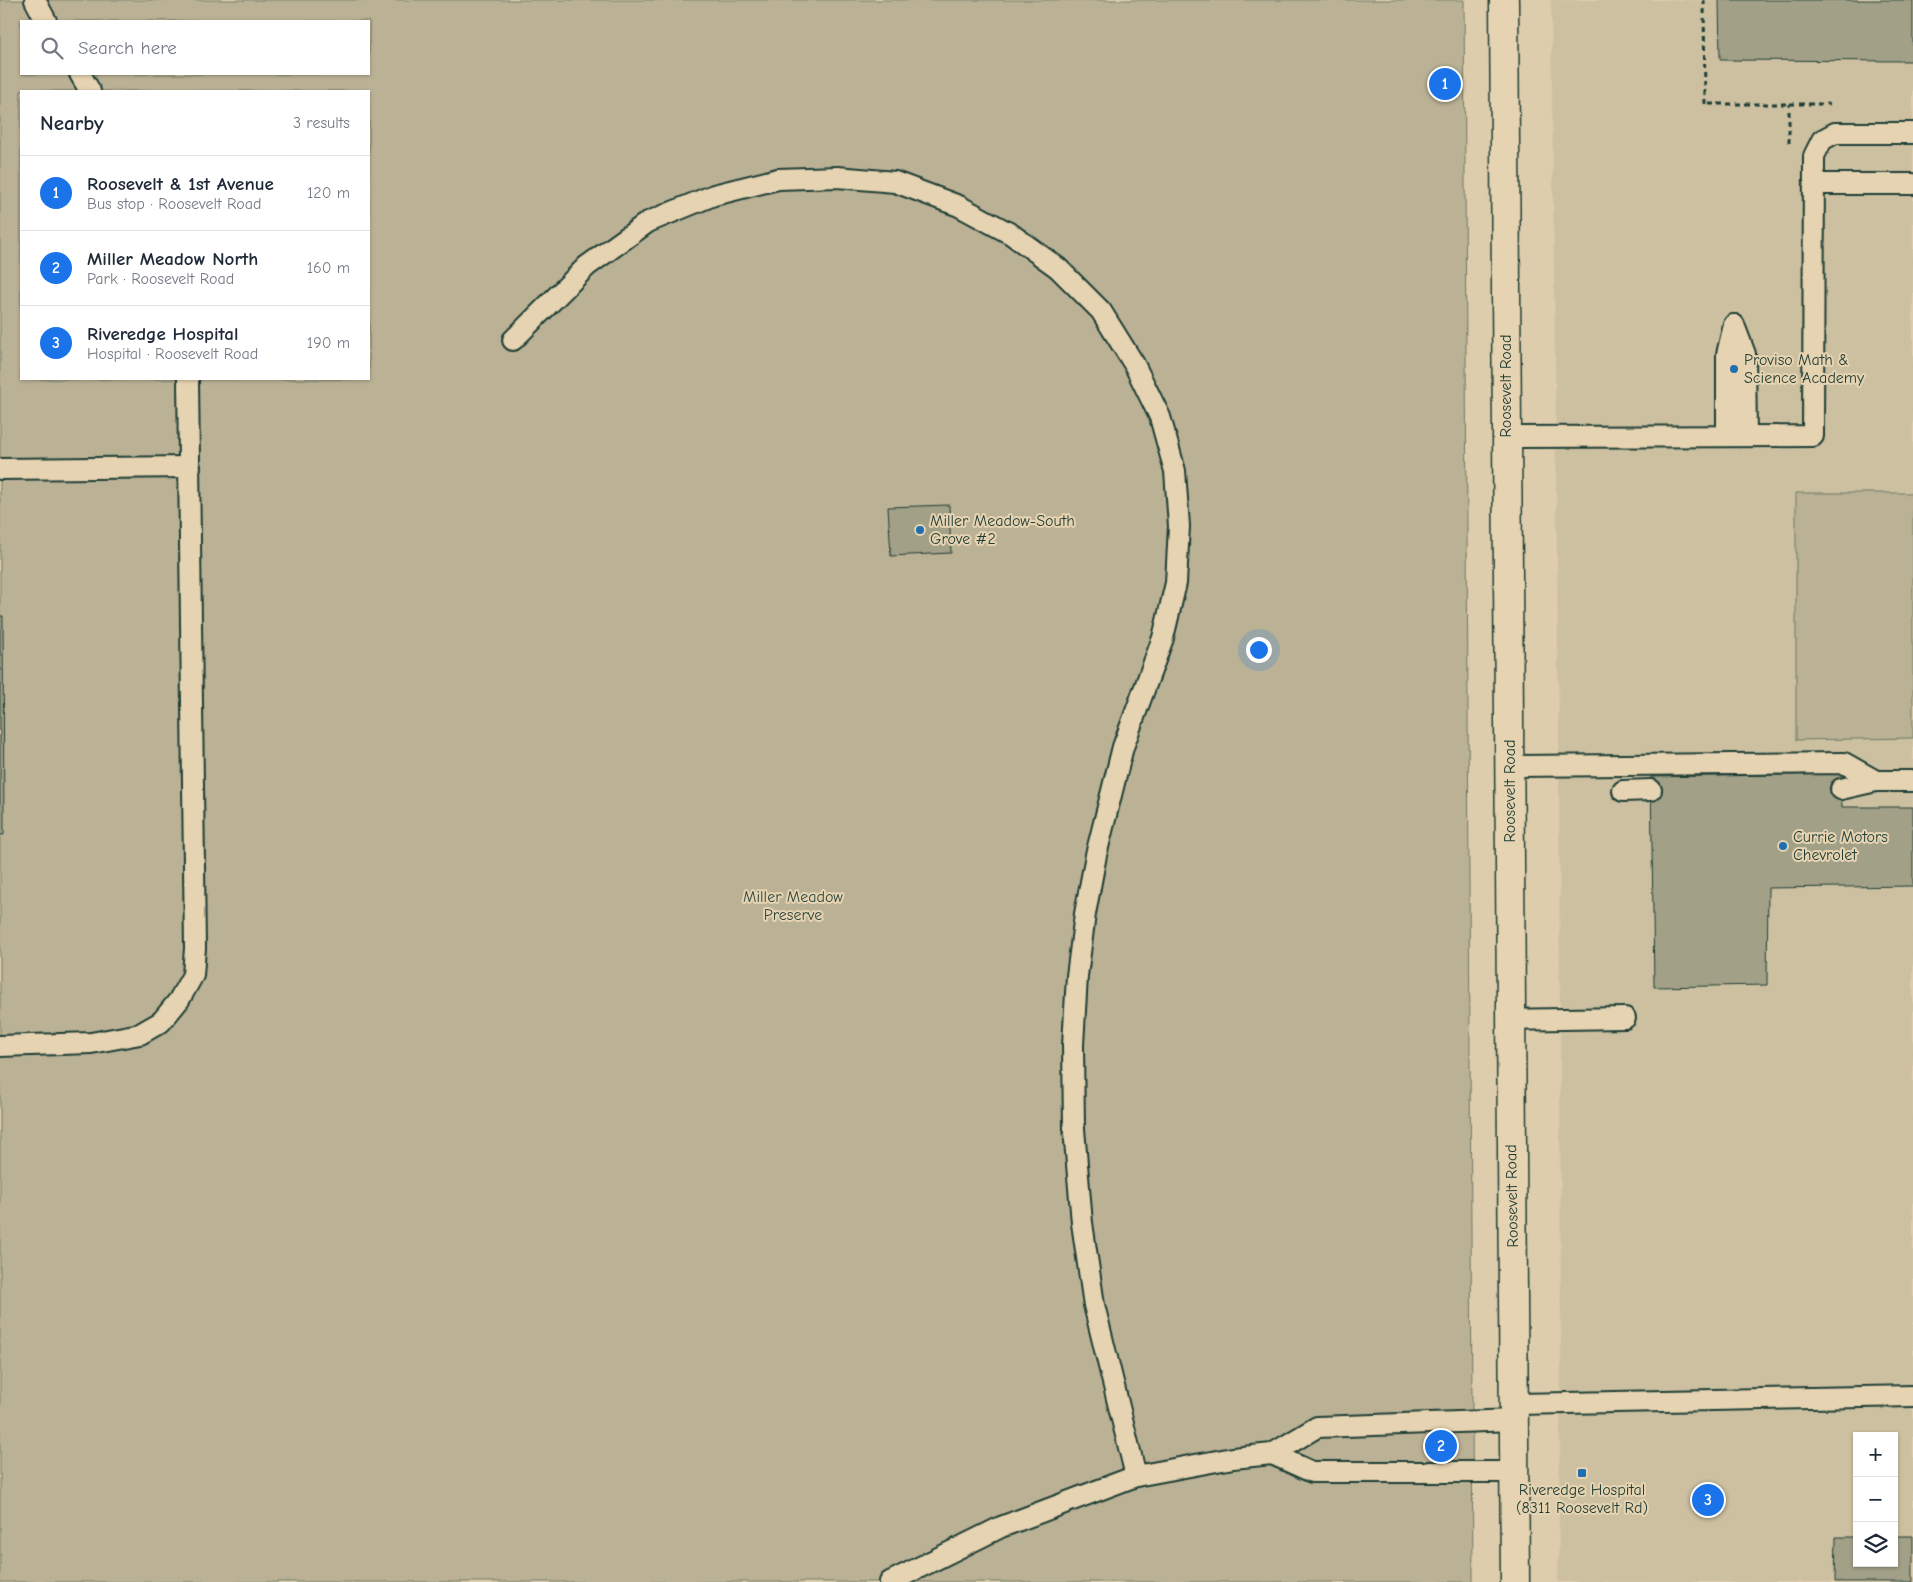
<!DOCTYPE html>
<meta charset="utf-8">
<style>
:root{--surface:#fff;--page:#f6f6f7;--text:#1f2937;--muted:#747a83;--line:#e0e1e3;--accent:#1a73e8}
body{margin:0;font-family:"Comic Neue",sans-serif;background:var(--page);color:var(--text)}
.controls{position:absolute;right:15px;bottom:15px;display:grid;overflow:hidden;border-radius:0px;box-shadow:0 1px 4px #0004}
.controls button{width:45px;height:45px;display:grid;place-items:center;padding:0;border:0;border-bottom:1px solid var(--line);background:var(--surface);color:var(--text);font:25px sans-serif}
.you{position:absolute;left:1258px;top:649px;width:18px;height:18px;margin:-12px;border:4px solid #fff;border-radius:50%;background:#1a73e8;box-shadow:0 0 0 8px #1a73e833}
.badge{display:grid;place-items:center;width:32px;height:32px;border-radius:50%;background:var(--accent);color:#fff;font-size:16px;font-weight:700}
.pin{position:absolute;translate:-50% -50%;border:2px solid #fff;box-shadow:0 1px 5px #0006}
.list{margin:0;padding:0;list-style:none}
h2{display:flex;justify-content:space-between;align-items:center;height:65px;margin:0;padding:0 20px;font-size:21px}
h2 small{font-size:16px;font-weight:400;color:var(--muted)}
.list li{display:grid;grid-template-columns:32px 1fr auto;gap:15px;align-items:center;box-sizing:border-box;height:75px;padding:0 20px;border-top:1px solid var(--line)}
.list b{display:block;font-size:19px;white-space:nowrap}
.list p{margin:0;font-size:16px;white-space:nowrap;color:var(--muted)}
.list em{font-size:16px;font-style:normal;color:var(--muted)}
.icon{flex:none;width:28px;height:28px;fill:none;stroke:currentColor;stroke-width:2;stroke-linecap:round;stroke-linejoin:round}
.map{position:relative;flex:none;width:1913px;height:1582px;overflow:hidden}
.search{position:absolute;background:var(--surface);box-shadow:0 1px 4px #0004;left:20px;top:20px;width:350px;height:55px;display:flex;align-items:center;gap:12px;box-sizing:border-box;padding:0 18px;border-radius:0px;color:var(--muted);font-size:19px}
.panel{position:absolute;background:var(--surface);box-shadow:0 1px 4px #0004;left:20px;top:90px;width:350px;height:290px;border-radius:0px}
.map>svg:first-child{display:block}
.built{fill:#ccc0a1;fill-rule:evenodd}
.green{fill:#bbb296;stroke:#6d7865;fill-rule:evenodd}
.building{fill:#a2a087;stroke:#1f3d34}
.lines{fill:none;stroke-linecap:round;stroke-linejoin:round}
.service-casing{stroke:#1f3d34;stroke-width:24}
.secondary-casing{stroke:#1f3d34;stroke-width:31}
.path{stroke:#1f3d34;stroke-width:3;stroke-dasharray:5 4;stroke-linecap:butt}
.service{stroke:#e6d3b1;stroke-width:20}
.secondary{stroke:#e6d3b1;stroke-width:28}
.poi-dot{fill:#1f6fb2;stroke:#e6d3b1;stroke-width:2}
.labels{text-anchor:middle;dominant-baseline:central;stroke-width:4;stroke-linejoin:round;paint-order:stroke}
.poi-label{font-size:16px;fill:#1f3d34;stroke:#e6d3b1;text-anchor:start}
.street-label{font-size:16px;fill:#1f3d34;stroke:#e6d3b1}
.park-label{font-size:16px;fill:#2f493e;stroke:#e6d3b1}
</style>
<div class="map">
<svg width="1913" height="1582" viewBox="0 0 1913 1582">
<rect width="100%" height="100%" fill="#decdac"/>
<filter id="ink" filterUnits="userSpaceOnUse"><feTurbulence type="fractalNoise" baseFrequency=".02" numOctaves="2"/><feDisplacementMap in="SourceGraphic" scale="10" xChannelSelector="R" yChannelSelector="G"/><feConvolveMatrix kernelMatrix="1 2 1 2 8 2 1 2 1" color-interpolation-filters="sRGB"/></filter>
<g filter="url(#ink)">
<path class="built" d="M1551,0H1913V1582H1558L1561,1374L1559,744ZM1857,1436H1894V1563H1857Z"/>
<g class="green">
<path d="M0,0H1464L1473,1582H0ZM21,21H369V74H21ZM21,91H369V379H21Z"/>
<polygon points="1796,493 1913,493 1913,738 1796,740"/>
</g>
<g class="building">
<polygon points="1719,0 1913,0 1913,61 1720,60"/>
<polygon points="949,505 951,553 891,556 888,507"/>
<polygon points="0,616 3,616 4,835 0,835"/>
<polygon points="1841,774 1842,807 1913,807 1913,886 1768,888 1767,985 1654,987 1651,777"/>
<polygon points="1894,1536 1913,1536 1913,1582 1835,1582 1836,1537 1857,1537 1857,1563 1894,1563"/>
</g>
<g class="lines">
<g class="service-casing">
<g id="service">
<polyline points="35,0 46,21"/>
<polyline points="80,74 90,91"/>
<polyline points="1814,184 1913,184"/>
<polyline points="1734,325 1745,354 1746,436"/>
<polyline points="513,340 587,266 648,222 714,195 778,179 837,177 895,182 959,206 1011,234 1058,268 1101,311 1134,364 1160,417 1175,471 1179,526 1176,583 1163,638 1123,747 1096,855 1085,914 1077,976 1073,1045 1074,1129 1082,1223 1094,1305 1136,1476"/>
<polyline points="1727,436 1727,354 1734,325"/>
<polyline points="1507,437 1813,436 1814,156 1822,140 1835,133 1913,133"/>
<polyline points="0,469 190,467"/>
<polyline points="1510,766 1844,763 1876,781 1913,781"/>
<polyline points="1841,789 1876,781"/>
<polyline points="1623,791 1651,790"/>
<polyline points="1510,1020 1625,1018"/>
<polyline points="0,1046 91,1043 140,1034 161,1022 179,1000 193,975 195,948 188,379"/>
<polyline points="1514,1404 1913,1396"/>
<polyline points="1272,1454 1312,1472 1515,1472"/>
<polyline points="890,1582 1001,1527 1136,1476 1233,1458 1272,1454 1317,1427 1515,1420"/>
</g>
</g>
<g class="secondary-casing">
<polyline id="secondary" points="1504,0 1515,1582"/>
</g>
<g class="path">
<polyline points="1704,0 1705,104 1830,104"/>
<polyline points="1789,143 1789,104"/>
</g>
<use href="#service" class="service"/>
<use href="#secondary" class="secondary"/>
</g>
</g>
<g class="poi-dot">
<circle cx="1734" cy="369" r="5"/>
<circle cx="920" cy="530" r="5"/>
<circle cx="1783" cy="846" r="5"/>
<rect x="1577" y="1468" width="10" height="10" rx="2.5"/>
</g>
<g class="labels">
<g class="poi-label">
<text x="1744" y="360">Proviso Math &amp;<tspan x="1744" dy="18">Science Academy</tspan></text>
<text x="930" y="521">Miller Meadow-South<tspan x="930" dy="18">Grove #2</tspan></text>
<text x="1793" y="837">Currie Motors<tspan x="1793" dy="18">Chevrolet</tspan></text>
<text x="1582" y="1490" text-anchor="middle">Riveredge Hospital<tspan x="1582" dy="18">(8311 Roosevelt Rd)</tspan></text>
</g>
<g class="street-label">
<text transform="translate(1506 386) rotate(-90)">Roosevelt Road</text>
<text transform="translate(1510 791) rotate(-90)">Roosevelt Road</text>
<text transform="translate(1512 1196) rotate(-91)">Roosevelt Road</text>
</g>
<g class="park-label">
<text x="793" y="897">Miller Meadow<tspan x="793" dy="18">Preserve</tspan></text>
</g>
</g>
</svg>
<div class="controls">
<button>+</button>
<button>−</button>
<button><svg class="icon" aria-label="layers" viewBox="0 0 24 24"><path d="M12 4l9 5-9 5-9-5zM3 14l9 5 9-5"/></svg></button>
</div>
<div class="you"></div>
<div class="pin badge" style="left:1445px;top:84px">1</div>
<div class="pin badge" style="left:1441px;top:1446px">2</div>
<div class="pin badge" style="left:1708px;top:1500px">3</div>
<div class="search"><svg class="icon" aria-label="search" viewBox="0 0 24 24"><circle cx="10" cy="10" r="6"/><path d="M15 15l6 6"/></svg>Search here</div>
<section class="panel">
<h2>Nearby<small>3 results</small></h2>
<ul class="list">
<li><span class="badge">1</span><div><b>Roosevelt &amp; 1st Avenue</b><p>Bus stop · Roosevelt Road</p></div><em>120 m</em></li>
<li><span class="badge">2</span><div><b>Miller Meadow North</b><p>Park · Roosevelt Road</p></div><em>160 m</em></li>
<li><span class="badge">3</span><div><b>Riveredge Hospital</b><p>Hospital · Roosevelt Road</p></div><em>190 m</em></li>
</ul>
</section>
</div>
